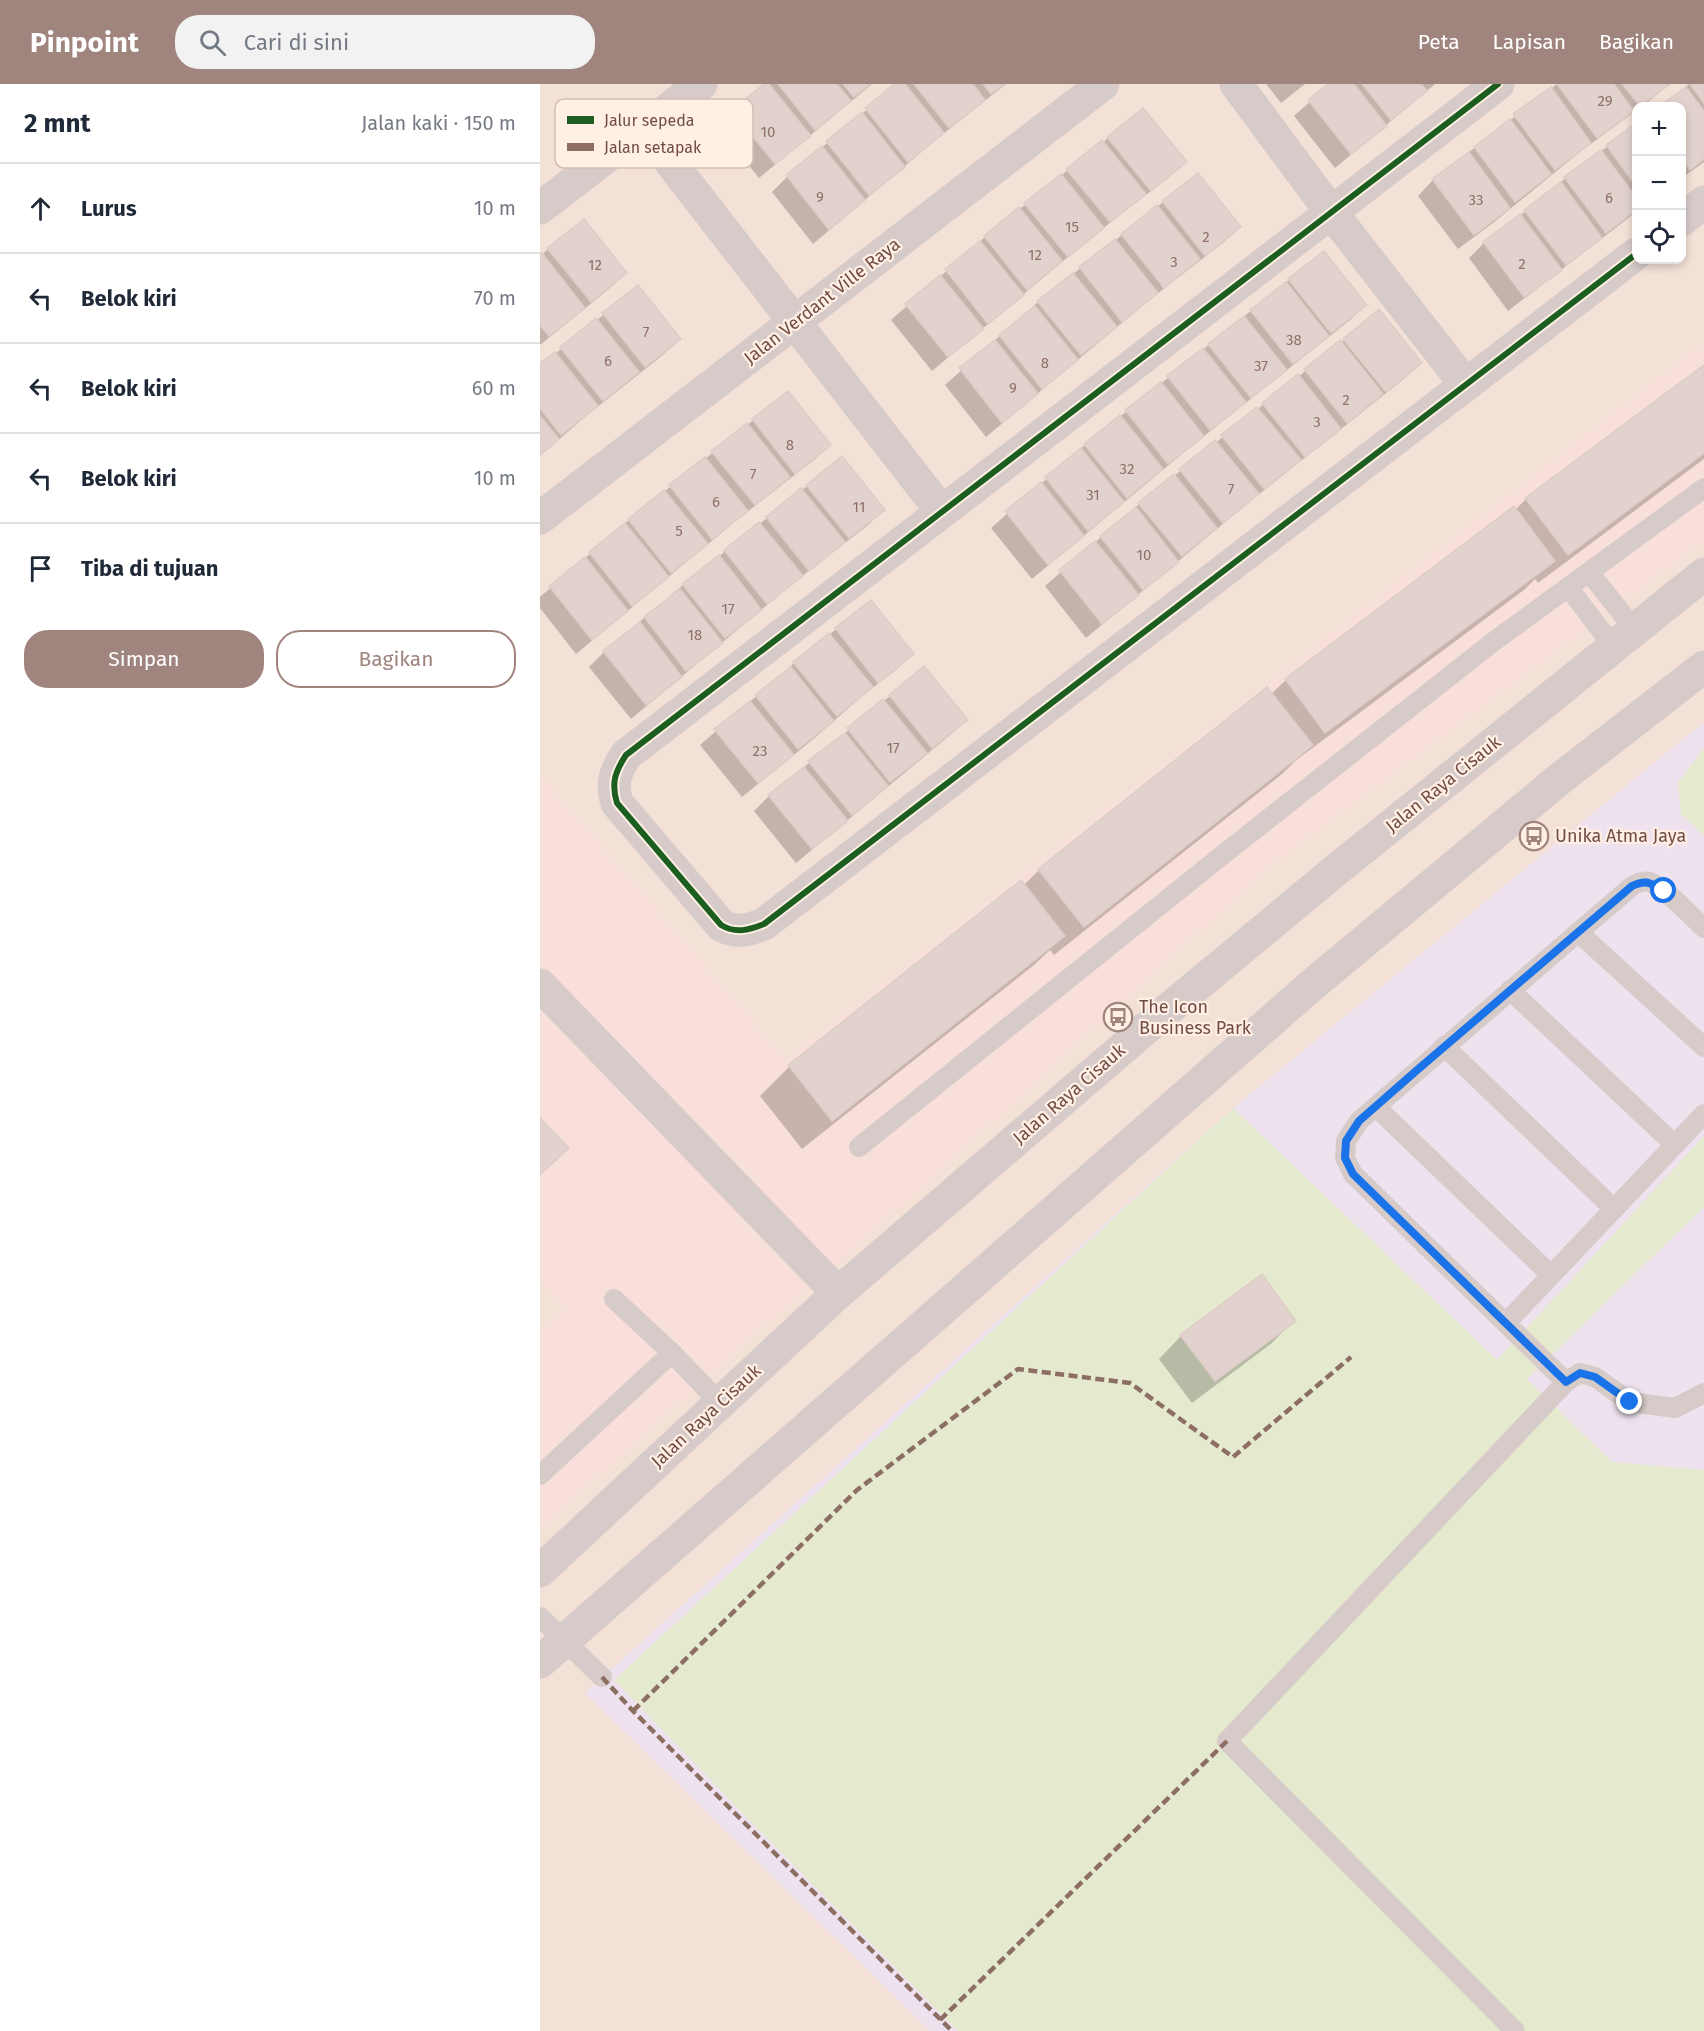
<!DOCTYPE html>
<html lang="id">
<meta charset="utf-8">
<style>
:root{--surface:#fff;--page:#f2f2f3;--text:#1f2937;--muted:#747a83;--line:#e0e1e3;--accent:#a0847e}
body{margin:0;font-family:"Fira Sans",sans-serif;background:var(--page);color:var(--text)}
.controls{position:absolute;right:18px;top:18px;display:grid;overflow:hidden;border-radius:12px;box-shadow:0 3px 9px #0003}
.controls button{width:54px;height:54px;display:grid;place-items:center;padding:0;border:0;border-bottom:2px solid var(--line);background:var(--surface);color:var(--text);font:30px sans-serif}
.stop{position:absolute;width:18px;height:18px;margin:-14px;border:4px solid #1a73e8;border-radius:50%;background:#fff}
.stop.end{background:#1a73e8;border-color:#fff;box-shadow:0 2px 6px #0008}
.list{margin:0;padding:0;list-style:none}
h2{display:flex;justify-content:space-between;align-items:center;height:78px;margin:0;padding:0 24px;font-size:26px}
h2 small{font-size:20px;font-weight:400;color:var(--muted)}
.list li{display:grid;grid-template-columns:39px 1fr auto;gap:18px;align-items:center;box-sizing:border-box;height:90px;padding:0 24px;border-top:2px solid var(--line)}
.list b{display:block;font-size:22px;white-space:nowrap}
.list em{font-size:20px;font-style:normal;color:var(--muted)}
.actions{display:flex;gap:12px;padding:18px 24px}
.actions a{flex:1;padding:14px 0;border:2px solid var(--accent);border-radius:24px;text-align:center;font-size:21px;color:var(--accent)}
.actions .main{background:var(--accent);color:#fff}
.icon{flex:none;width:33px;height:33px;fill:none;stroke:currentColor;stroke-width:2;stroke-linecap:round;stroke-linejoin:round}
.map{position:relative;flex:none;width:1164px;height:1947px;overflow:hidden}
header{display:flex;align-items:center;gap:36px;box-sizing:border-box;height:84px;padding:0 30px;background:var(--accent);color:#fff}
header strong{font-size:28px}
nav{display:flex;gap:33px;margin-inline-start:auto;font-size:21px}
.search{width:420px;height:54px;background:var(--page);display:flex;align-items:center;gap:15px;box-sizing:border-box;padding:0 21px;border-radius:24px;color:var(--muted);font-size:22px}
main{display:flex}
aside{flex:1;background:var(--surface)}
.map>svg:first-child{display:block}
.residential{fill:#f3e0d6;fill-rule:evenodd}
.commercial{fill:#f9dfda}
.education{fill:#eee2ef}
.green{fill:#e5eacf}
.shadow{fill:#0003}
.building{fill:#e1d2cd;stroke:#decdc7;stroke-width:1.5}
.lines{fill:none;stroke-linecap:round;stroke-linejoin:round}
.service{stroke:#d6cbc8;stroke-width:20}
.minor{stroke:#d6cbc8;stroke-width:33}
.secondary{stroke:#d6cbc8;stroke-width:33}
.quiet{stroke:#8d6e63;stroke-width:4.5;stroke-dasharray:9 4.5;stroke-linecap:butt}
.cycleway-casing{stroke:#ffefe4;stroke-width:10}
.cycleway{stroke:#1b5e20;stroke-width:6}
.route{stroke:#1a73e8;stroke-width:8}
.labels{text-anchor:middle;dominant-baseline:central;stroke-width:4.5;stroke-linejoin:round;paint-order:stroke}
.number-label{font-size:15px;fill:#90706a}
.street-label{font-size:18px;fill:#724d46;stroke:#ffefe4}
.poi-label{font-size:18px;fill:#724d46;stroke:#ffefe4;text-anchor:start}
.key{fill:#ffefe4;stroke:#d5beb5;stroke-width:1.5}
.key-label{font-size:16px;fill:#724d46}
</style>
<header>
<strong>Pinpoint</strong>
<div class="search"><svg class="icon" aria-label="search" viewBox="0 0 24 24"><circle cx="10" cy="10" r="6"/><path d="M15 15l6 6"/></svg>Cari di sini</div>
<nav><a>Peta</a><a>Lapisan</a><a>Bagikan</a></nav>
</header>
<main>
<aside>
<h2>2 mnt<small>Jalan kaki · 150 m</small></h2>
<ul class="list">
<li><svg class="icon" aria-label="ahead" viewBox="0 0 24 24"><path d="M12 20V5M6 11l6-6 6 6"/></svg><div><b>Lurus</b></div><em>10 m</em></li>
<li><svg class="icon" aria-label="left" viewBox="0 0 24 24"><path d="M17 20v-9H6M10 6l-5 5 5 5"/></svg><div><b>Belok kiri</b></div><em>70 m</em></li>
<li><svg class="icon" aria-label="left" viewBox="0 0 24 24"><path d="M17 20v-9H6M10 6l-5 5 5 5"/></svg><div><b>Belok kiri</b></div><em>60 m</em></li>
<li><svg class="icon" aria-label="left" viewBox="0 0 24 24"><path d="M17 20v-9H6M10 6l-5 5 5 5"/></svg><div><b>Belok kiri</b></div><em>10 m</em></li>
<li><svg class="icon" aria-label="arrive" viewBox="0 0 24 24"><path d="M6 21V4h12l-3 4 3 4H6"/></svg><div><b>Tiba di tujuan</b></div></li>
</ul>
<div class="actions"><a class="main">Simpan</a><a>Bagikan</a></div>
</aside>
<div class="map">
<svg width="1164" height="1947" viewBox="0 0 1164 1947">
<rect width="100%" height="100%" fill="#f5ebe5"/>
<path class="residential" d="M0,0H1164V1947H0ZM1096,22H1142V176H1096Z"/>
<polygon class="commercial" points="1164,259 1164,456 733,779 334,1147 235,1232 0,1445 0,1249 27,1225 0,1195 0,691 246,976"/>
<polygon class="education" points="1164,638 1164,1947 390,1947 45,1609 693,1024"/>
<g class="green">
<polygon points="1164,664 1164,752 1141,730 1138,698"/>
<polygon points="693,1024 957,1276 1164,1052 1164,1123 987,1295 1072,1378 1164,1386 1164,1947 418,1947 213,1740 74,1596"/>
</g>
<g class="shadow">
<polygon points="226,0 332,0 219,94 177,42 193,27"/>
<polygon points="357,0 466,0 393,58 273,160 232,108 247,93"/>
<polygon points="726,0 765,0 741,19"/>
<polygon points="790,0 895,0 795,84 754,32"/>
<polygon points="1017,0 1130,0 1103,22 1096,22 1096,27 1041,67 953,139 918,165 878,112 893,96"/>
<polygon points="1149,0 1164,0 1164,78 1142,94 1142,22 1122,22"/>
<polygon points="1096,41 1096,128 968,227 929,174 944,159 1016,104 1025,94"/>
<polygon points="568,54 645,78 629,93 553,152 392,287 351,236 445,153"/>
<polygon points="657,91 699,143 684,158 608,217 446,353 405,301 498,218"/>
<polygon points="8,165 85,189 70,204 0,261 0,173"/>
<polygon points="749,196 825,221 810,236 654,360 492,495 451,444 545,361"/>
<polygon points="98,203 139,255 124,270 46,332 0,372 0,282"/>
<polygon points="804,256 880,279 865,294 708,419 546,554 505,502 599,420"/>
<polygon points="1164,282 1164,375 998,499 995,495 984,506 755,677 742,690 514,871 510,866 494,881 262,1065 220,1012 249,983 481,798 483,802 499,786 731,610 746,596 975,426 986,415"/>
<polygon points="247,309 289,361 274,376 198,435 36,570 0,524 0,513 89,436"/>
<polygon points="267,402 343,426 328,441 252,500 91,635 49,583 64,568 143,501"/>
<polygon points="330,518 372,570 357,585 322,612 277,652 202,713 160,661 254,579"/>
<polygon points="350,612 426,636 410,651 256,779 214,727 229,712"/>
<polygon points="754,1236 732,1259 652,1319 619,1275 641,1252"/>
</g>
<g class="building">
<polygon points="224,0 229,0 271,52 235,80 192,26"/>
<polygon points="238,0 297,0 311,17 275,46"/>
<polygon points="303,0 330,0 314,13"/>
<polygon points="354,0 365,0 404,49 368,78 325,24"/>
<polygon points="374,0 433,0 445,16 409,44"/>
<polygon points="443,0 464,0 451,10"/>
<polygon points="788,0 814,0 847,42 811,70 768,16"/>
<polygon points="822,0 881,0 887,7 851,36"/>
<polygon points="1017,0 1074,0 1094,27 1057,54"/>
<polygon points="1082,0 1130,0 1100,22"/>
<polygon points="1150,0 1164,0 1164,19"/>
<polygon points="1011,3 1051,59 1015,86 973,30"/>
<polygon points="1146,3 1164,27 1164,75 1150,86 1142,74 1142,22 1119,22"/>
<polygon points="603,24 647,78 611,107 567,53"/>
<polygon points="322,28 365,83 329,111 286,57"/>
<polygon points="970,35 1011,90 975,118 934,63"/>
<polygon points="1096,39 1096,102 1066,61"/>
<polygon points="562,56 606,110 570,138 526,85"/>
<polygon points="282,62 325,116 289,146 246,91"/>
<polygon points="1061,66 1096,113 1096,126 1066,149 1024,93"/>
<polygon points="929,68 970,124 934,151 892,95"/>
<polygon points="658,89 701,143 665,172 622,117"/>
<polygon points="521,90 564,144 528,173 484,119"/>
<polygon points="1021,98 1062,154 1026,181 984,126"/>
<polygon points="617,121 660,175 624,204 581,150"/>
<polygon points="479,123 522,177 487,206 444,152"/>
<polygon points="980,130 1022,186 984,213 943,158"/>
<polygon points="44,135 87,189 51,218 7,164"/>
<polygon points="575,155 618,209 582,238 539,183"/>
<polygon points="440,157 484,211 448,240 405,185"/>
<polygon points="784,167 827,221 791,249 748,195"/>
<polygon points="2,169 45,224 9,252 0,241 0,171"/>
<polygon points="533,189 577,243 541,271 497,217"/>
<polygon points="400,191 444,245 408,273 365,220"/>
<polygon points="746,198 789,252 753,280 710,226"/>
<polygon points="98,201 141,255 105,283 62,229"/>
<polygon points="495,222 538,276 502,305 459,251"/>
<polygon points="839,225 882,279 846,308 803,255"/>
<polygon points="704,232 747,286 711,314 668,260"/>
<polygon points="56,234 99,288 63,317 20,263"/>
<polygon points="455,256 498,310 462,339 419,284"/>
<polygon points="800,256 843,310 807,339 764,285"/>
<polygon points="663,264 706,318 670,346 627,292"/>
<polygon points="15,268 58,322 21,351 0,324 0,279"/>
<polygon points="1164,281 1164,369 1028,471 985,414"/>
<polygon points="758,290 801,345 765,373 722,319"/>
<polygon points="621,298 664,352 628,380 585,326"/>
<polygon points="248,307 291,361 255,390 212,335"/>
<polygon points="717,323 761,376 724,405 681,351"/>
<polygon points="580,331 623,385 587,414 544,360"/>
<polygon points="0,332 19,355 0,371"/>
<polygon points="207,339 250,393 215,421 171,367"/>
<polygon points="675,356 719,410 683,439 639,385"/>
<polygon points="541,364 584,418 548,447 505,393"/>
<polygon points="302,372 345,426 309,454 266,401"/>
<polygon points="165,373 208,427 172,455 129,401"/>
<polygon points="634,390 677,444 642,472 598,419"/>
<polygon points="501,398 544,452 508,481 465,427"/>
<polygon points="261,404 305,458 269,487 226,433"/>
<polygon points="124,406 168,460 131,489 88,435"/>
<polygon points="974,422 1015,477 785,649 745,595"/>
<polygon points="596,423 639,478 603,506 560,452"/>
<polygon points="219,438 263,492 227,520 184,466"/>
<polygon points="85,439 129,493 92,522 49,468"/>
<polygon points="555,457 599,511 562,540 519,486"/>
<polygon points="179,471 222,526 185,554 142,500"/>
<polygon points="45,473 88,527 52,556 9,502"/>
<polygon points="140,505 183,559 146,587 104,533"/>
<polygon points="331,516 374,570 338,599 295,544"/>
<polygon points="100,538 142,593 106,621 63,567"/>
<polygon points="289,549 333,603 297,632 253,578"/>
<polygon points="384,582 428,636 392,664 349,611"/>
<polygon points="251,583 294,637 258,665 215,611"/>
<polygon points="727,603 773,661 544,843 498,785"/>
<polygon points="343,615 387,669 350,698 307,644"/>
<polygon points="210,617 254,671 218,699 174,645"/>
<polygon points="305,649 348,702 312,731 268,677"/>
<polygon points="264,683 308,737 272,765 228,711"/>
<polygon points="481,796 525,852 292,1037 248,981"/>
<polygon points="0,1034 29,1064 0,1091"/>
<polygon points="722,1190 756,1237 675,1297 640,1251"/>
</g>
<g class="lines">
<g class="service">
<polyline points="1049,488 1094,545"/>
<polyline points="1028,503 1073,562"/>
<polyline points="1038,848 1164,963"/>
<polyline points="970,906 1135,1061"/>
<polyline points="904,962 1074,1125"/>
<polyline points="836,1023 1011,1191"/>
<polyline points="319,1063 685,769 953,558 1164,404"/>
<polyline points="74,1215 132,1269 180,1319"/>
<polyline points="966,1239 1164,1030"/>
<path d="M1026,1298L813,1090L805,1074L806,1057L819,1037L1092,802C1097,799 1103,796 1110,798C1125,804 1151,832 1164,844"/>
<polyline points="0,1391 132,1269"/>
<polyline points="0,1533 62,1593"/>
<polyline points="975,1947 687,1657 1026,1298 1040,1289 1055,1293 1090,1318 1135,1324 1164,1309"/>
</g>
<g class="minor">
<polyline points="696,0 791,128 926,301"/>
<path d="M958,0L86,671C75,688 71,699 77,719L181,841C196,850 209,846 224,840L1096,170"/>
<polyline points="104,44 402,428"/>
<polyline points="0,124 161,0"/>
<polyline points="1142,136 1164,118"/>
<polyline points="0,434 563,0"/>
<polyline points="0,901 298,1209"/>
</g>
<g class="secondary">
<polyline points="0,1487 298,1209 625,928 796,786 1164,490"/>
<polyline points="0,1578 772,901 1022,693 1164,583"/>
</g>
<g class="quiet">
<polyline points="62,1593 93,1627 412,1947"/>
<polyline points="93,1627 317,1406 478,1285 590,1299 693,1373 811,1273"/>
<polyline points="400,1936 687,1657"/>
</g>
<g class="cycleway-casing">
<path id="cycleway" d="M958,0L86,671C75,688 71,699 77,719L181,841C196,850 209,846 224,840L1096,170"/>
</g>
<use href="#cycleway" class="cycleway"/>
</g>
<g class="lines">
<path class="route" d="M1090,1318L1055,1293L1040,1289L1026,1298L813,1090L805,1074L806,1057L819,1037L876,987L1092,802C1107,795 1110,799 1124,807"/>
</g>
<defs>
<g id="bus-ring" transform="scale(1.5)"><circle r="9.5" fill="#ffefe4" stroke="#a0847e" stroke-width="1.5"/><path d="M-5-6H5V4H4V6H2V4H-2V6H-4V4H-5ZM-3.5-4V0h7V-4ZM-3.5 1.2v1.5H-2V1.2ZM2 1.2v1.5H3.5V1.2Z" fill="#a0847e"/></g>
</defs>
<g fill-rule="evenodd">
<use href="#bus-ring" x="994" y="752"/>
<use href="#bus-ring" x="578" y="933"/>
</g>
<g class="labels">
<g class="number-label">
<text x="1065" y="17">29</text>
<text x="228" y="48">10</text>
<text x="280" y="113">9</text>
<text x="1069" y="114">6</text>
<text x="936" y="116">33</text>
<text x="532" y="143">15</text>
<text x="666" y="153">2</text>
<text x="495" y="171">12</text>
<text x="634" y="178">3</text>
<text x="982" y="180">2</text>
<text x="55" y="181">12</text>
<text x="106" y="248">7</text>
<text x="754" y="256">38</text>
<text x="68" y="277">6</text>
<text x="505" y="279">8</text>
<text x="721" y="282">37</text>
<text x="473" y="304">9</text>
<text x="806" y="316">2</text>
<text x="777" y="338">3</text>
<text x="250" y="361">8</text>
<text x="587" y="385">32</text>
<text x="213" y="390">7</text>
<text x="691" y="405">7</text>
<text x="553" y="411">31</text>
<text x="176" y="418">6</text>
<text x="319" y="423">11</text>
<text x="139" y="447">5</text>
<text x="604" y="471">10</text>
<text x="188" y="525">17</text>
<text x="155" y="551">18</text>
<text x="353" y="664">17</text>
<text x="220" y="667">23</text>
</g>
<g class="street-label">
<text transform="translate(282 217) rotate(-38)">Jalan Verdant Ville Raya</text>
<text transform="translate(903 700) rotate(-39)">Jalan Raya Cisauk</text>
<text transform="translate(529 1010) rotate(-41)">Jalan Raya Cisauk</text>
<text transform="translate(166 1332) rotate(-43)">Jalan Raya Cisauk</text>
</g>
<g class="poi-label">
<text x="1015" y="752">Unika Atma Jaya</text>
<text x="599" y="923">The Icon<tspan x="599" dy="21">Business Park</tspan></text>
</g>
</g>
<rect x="15" y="15" width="198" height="69" rx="9" class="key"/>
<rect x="27" y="32" width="27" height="8" fill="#1b5e20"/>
<rect x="27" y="59" width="27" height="8" fill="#8d6e63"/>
<g class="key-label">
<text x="64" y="42">Jalur sepeda</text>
<text x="64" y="69">Jalan setapak</text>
</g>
</svg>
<div class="controls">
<button>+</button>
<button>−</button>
<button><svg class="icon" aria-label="locate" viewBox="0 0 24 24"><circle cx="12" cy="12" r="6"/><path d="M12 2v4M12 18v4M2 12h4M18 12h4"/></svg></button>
</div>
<div class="stop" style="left:1124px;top:807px"></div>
<div class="stop end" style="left:1090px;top:1318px"></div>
</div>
</main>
